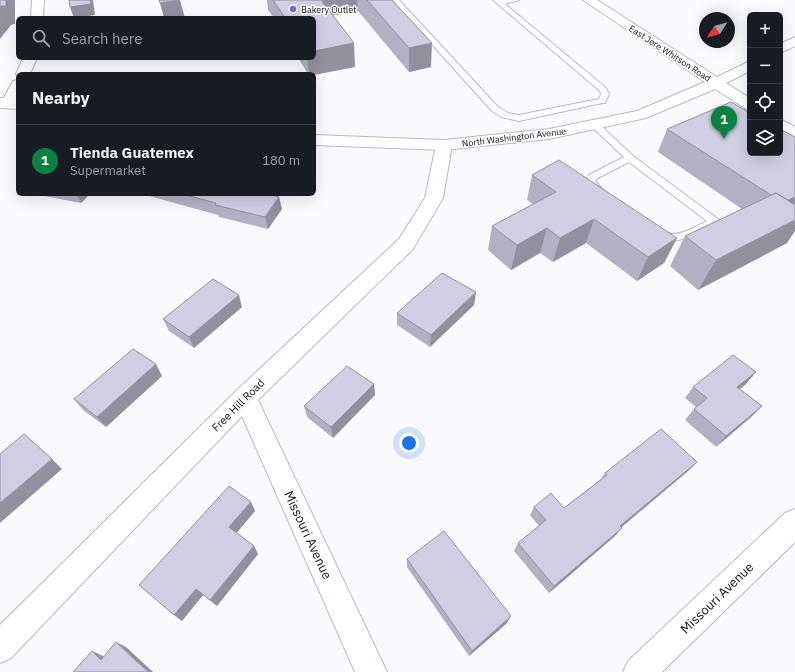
<!DOCTYPE html>
<meta charset="utf-8">
<style>
:root{--surface:#171b24;--page:#20242c;--text:#f1f3f6;--muted:#9ea1a6;--line:#363941;--accent:#0b8043}
body{margin:0;font-family:"IBM Plex Sans",sans-serif;background:var(--page);color:var(--text)}
.controls{position:absolute;right:12px;top:12px;display:grid;overflow:hidden;border-radius:6px;box-shadow:0 4px 16px #0002}
.controls button{width:36px;height:36px;display:grid;place-items:center;padding:0;border:0;border-bottom:1px solid var(--line);background:var(--surface);color:var(--text);font:20px sans-serif}
.compass{position:absolute;left:699px;top:12px;width:36px;height:36px;border-radius:50%;background:var(--surface);box-shadow:0 4px 16px #0002;rotate:234deg}
.you{position:absolute;left:409px;top:443px;width:14px;height:14px;margin:-10px;border:3px solid #fff;border-radius:50%;background:#1a73e8;box-shadow:0 0 0 6px #1a73e833}
.badge{display:grid;place-items:center;width:26px;height:26px;border-radius:50%;background:var(--accent);color:#fff;font-size:13px;font-weight:700}
.pin{position:absolute;translate:-50% -33px;filter:drop-shadow(0 1px 2px #0008)}
.pin::after{content:'';position:absolute;top:21px;width:14px;height:12px;background:inherit;clip-path:polygon(0 0,100% 0,50% 100%)}
.list{margin:0;padding:0;list-style:none}
h2{display:flex;justify-content:space-between;align-items:center;height:52px;margin:0;padding:0 16px;font-size:17px}
h2 small{font-size:13px;font-weight:400;color:var(--muted)}
.list li{display:grid;grid-template-columns:26px 1fr auto;gap:12px;align-items:center;box-sizing:border-box;height:72px;padding:0 16px;border-top:1px solid var(--line)}
.list b{display:block;font-size:15px;white-space:nowrap}
.list p{margin:0;font-size:13px;white-space:nowrap;color:var(--muted)}
.list em{font-size:13px;font-style:normal;color:var(--muted)}
.icon{flex:none;width:22px;height:22px;fill:none;stroke:currentColor;stroke-width:2;stroke-linecap:round;stroke-linejoin:round}
.map{position:relative;flex:none;width:795px;height:672px;overflow:hidden}
.search{position:absolute;background:var(--surface);box-shadow:0 4px 16px #0002;left:16px;top:16px;width:300px;height:44px;display:flex;align-items:center;gap:10px;box-sizing:border-box;padding:0 14px;border-radius:6px;color:var(--muted);font-size:15px}
.panel{position:absolute;background:var(--surface);box-shadow:0 4px 16px #0002;left:16px;top:72px;width:300px;height:124px;border-radius:6px}
.map>svg:first-child{display:block}
.lines{fill:none;stroke-linecap:round;stroke-linejoin:round}
.lane-casing{stroke:#bab6cb;stroke-width:2}
.street-casing{stroke:#bab6cb;stroke-width:2}
.secondary-casing{stroke:#bab6cb;stroke-width:2}
.lane{fill:#fff;fill-rule:evenodd}
.street{fill:#fff;fill-rule:evenodd}
.secondary{fill:#fff;fill-rule:evenodd}
.wall{fill:#b4b0c3}
.shaded-wall{fill:#92909f}
.building{fill:#d1cde3;stroke:#92909f}
.poi-dot{fill:#6a67e0;stroke:#fff;stroke-width:1.5}
.labels{text-anchor:middle;dominant-baseline:central;stroke-width:3;stroke-linejoin:round;paint-order:stroke}
.far-poi-label{font-size:9px;fill:#0d0c13;stroke:#fff;text-anchor:start}
.far-street-label{font-size:9px;fill:#0d0c13;stroke:#fff}
.street-label{font-size:11px;fill:#0d0c13;stroke:#fff}
.near-street-label{font-size:13px;fill:#0d0c13;stroke:#fff}
</style>
<div class="map">
<svg width="795" height="672" viewBox="0 0 795 672">
<rect width="100%" height="100%" fill="#fafafe"/>
<g class="lines">
<g class="lane-casing">
<g id="lane">
<polygon points="392,0 399,0 498,107 508,113 519,115 599,99 601,94 600,91 493,0 519,0 505,4 606,88 609,94 605,103 602,103 519,121 502,117 492,111"/>
<path d="M595,122L598,123L633,156L718,219L719,221L718,223C703,231 668,252 655,233L656,231C663,229 666,233 672,234C685,234 696,226 707,221L629,162L596,179L595,181L605,192L600,195L597,194L585,182L589,175L624,157L592,127V123Z"/>
</g>
</g>
<g class="street-casing">
<g id="street">
<polygon points="32,0 44,0 43,18 31,18"/>
<polygon points="23,58 37,58 30,74 18,74 18,77 16,74"/>
<polygon points="18,80 17,103 14,106 4,106 1,103 13,81"/>
<polygon points="444,140 450,142 452,145 443,198 413,249 258,400 387,672 355,672 242,416 11,658 0,663 0,625 237,390 399,239 425,198 436,145 438,142"/>
<polygon points="795,509 795,542 662,672 623,672 628,661 785,513"/>
</g>
</g>
<g class="secondary-casing">
<g id="secondary">
<polygon points="583,0 597,0 717,77 750,61 750,71 726,83 750,98 750,110 745,108 715,89 646,118 549,139 444,150 314,145 314,135 444,140 549,129 637,111 705,82"/>
<polygon points="795,37 795,46 780,53 780,44"/>
<polygon points="0,98 18,99 18,109 0,108"/>
<polygon points="780,119 795,127 795,139 780,131"/>
</g>
</g>
<use href="#lane" class="lane"/>
<use href="#street" class="street"/>
<use href="#secondary" class="secondary"/>
</g>
<g class="wall">
<polygon points="267,0 392,0 431,67 409,72 358,11 333,15 355,67 314,74 308,74 298,58 314,58 314,18 274,18 268,10"/>
<polygon points="667,129 780,153 787,243 698,290 670,266 685,236 742,209 658,152"/>
<polygon points="532,175 677,238 664,263 637,281 586,243 553,262 540,253 511,270 488,250 492,226 533,204 527,200"/>
<polygon points="38,194 90,194 81,203 39,195"/>
<polygon points="142,194 267,194 279,197 282,209 268,229 219,217 218,215"/>
<polygon points="476,292 474,305 430,347 397,325 397,313"/>
<polygon points="242,307 194,348 169,331 163,319"/>
<polygon points="162,376 106,427 83,410 74,399"/>
<polygon points="374,384 375,395 333,438 307,417 304,406"/>
<polygon points="746,384 739,389 762,406 751,417 716,447 685,420 694,409 696,407 685,398 693,387"/>
<polygon points="697,462 688,471 622,527 615,536 549,593 514,551 518,543 539,526 530,515 534,507 564,508 601,479 605,473"/>
<polygon points="229,486 251,502 255,511 236,533 258,554 217,606 203,595 182,621"/>
<polygon points="407,559 507,623 469,656 407,567"/>
</g>
<g class="shaded-wall">
<polygon points="6,0 17,0 15,0 15,24 11,25 0,39 0,8"/>
<polygon points="90,0 93,0 95,15 74,18 70,7"/>
<polygon points="180,0 185,18 164,18 160,3"/>
<polygon points="318,0 357,0 358,11 319,18"/>
<polygon points="354,43 355,67 314,75 314,74 309,74 307,58 314,58 314,51"/>
<polygon points="432,43 431,67 409,72 409,48"/>
<polygon points="76,194 90,194 81,203"/>
<polygon points="279,197 282,209 268,229 265,217"/>
<polygon points="795,197 795,212 783,203"/>
<polygon points="594,219 586,243 553,262 560,238"/>
<polygon points="795,220 795,231 787,243 698,290 716,260"/>
<polygon points="547,228 540,253 511,270 517,245"/>
<polygon points="677,238 664,263 637,281 648,257"/>
<polygon points="476,292 474,305 430,347 431,335"/>
<polygon points="239,295 242,307 194,348 189,337"/>
<polygon points="156,364 162,376 106,427 97,417"/>
<polygon points="756,372 746,384 728,398 737,387"/>
<polygon points="374,384 375,395 333,438 331,427"/>
<polygon points="762,406 751,417 716,447 726,436"/>
<polygon points="52,459 62,469 0,523 0,503"/>
<polygon points="697,462 688,471 613,534 620,526"/>
<polygon points="251,502 255,511 234,536 229,527"/>
<polygon points="622,528 615,536 549,593 554,586"/>
<polygon points="254,546 258,554 217,606 210,600"/>
<polygon points="196,589 203,595 182,621 174,615"/>
<polygon points="511,616 507,623 469,656 472,651"/>
<polygon points="116,642 126,647 153,672 148,672"/>
<polygon points="92,651 103,656 112,665 101,660"/>
</g>
<g class="building">
<polygon points="0,0 6,0 6,6 1,6 0,8"/>
<polygon points="69,0 90,0 91,4 70,7"/>
<polygon points="159,0 180,0 160,3"/>
<polygon points="273,0 321,0 354,43 314,51 314,18 285,18"/>
<polygon points="367,0 392,0 432,43 409,48"/>
<polygon points="731,102 750,113 750,153 780,153 780,129 795,137 795,197 788,200 776,193 771,195 667,129"/>
<polygon points="559,160 677,238 648,257 594,219 560,238 547,228 517,245 492,226 556,192 532,175"/>
<polygon points="776,193 795,205 795,220 716,260 685,236"/>
<polygon points="182,194 267,194 279,197 265,217 215,205 216,203"/>
<polygon points="442,273 476,292 431,335 397,313"/>
<polygon points="213,279 239,295 189,337 163,319"/>
<polygon points="133,349 156,364 97,417 74,399"/>
<polygon points="733,355 756,372 737,387 762,406 726,436 694,409 707,398 693,387"/>
<polygon points="347,366 374,384 331,427 304,406"/>
<polygon points="661,429 697,462 620,526 622,528 554,586 518,543 546,520 534,507 551,493 564,508 607,475 605,473"/>
<polygon points="24,434 52,459 0,503 0,454"/>
<polygon points="229,486 251,502 229,527 254,546 210,600 196,589 174,615 139,585"/>
<polygon points="444,531 511,616 472,651 407,559"/>
<polygon points="116,642 148,672 73,672 92,651 101,660"/>
</g>
<circle class="poi-dot" cx="293" cy="9" r="4"/>
<g class="labels">
<g class="far-poi-label">
<text x="301" y="9">Bakery Outlet</text>
</g>
<g class="far-street-label">
<text transform="translate(670 53) rotate(33)">East Jere Whitson Road</text>
<text transform="translate(514 137) rotate(-7)">North Washington Avenue</text>
</g>
<g class="street-label">
<text transform="translate(238 405) rotate(-45)">Free Hill Road</text>
</g>
<g class="near-street-label">
<text transform="translate(308 535) rotate(65)">Missouri Avenue</text>
<text transform="translate(717 598) rotate(-44)">Missouri Avenue</text>
</g>
</g>
</svg>
<div class="controls">
<button>+</button>
<button>−</button>
<button><svg class="icon" aria-label="locate" viewBox="0 0 24 24"><circle cx="12" cy="12" r="6"/><path d="M12 2v4M12 18v4M2 12h4M18 12h4"/></svg></button>
<button><svg class="icon" aria-label="layers" viewBox="0 0 24 24"><path d="M12 4l9 5-9 5-9-5zM3 14l9 5 9-5"/></svg></button>
</div>
<svg class="compass" viewBox="-18 -18 36 36"><path d="M0-13l5 13h-10z" fill="#e53935"/><path d="M0 13l5-13h-10z" fill="#9ea1a6"/></svg>
<div class="you"></div>
<div class="pin badge" style="left:724px;top:139px">1</div>
<div class="search"><svg class="icon" aria-label="search" viewBox="0 0 24 24"><circle cx="10" cy="10" r="6"/><path d="M15 15l6 6"/></svg>Search here</div>
<section class="panel">
<h2>Nearby<small></small></h2>
<ul class="list">
<li><span class="badge">1</span><div><b>Tienda Guatemex</b><p>Supermarket</p></div><em>180 m</em></li>
</ul>
</section>
</div>
